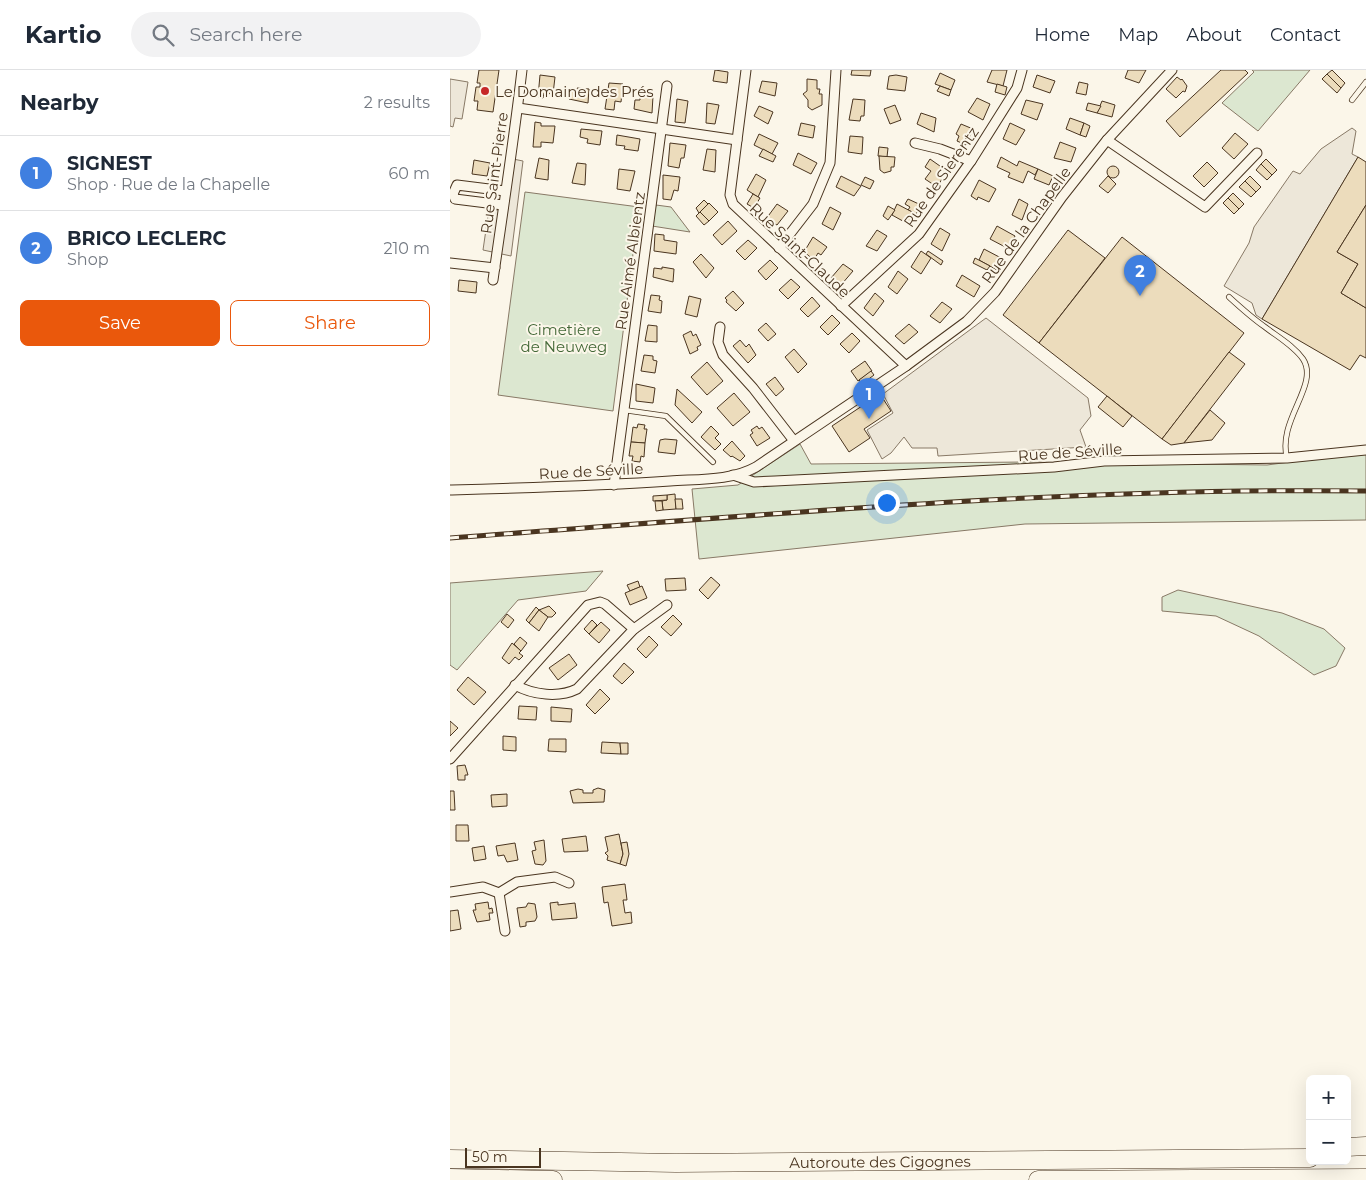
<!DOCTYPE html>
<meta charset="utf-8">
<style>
:root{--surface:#fff;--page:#f2f2f3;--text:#1f2937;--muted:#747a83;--line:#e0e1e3;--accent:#ea580c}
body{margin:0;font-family:Montserrat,sans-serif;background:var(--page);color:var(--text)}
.controls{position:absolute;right:15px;bottom:15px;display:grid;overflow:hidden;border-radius:8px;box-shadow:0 5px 20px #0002}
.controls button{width:45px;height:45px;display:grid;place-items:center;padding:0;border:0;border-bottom:1px solid var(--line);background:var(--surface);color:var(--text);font:25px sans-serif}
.scale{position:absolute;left:15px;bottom:12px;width:76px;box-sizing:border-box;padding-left:5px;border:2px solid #4a3520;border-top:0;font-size:14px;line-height:18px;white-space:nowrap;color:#4a3520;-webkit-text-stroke:4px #fbf6e9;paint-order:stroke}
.you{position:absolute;left:436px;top:432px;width:18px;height:18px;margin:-12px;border:4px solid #fff;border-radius:50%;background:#1a73e8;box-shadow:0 0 0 8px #1a73e833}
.badge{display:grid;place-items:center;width:32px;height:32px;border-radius:50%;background:var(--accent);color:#fff;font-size:16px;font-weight:700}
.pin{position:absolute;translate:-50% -41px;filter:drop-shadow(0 1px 2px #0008)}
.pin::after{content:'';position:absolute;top:26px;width:18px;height:15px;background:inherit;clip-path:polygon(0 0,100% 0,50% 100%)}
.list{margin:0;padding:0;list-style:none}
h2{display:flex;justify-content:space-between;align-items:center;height:65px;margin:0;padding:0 20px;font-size:21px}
h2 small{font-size:16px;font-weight:400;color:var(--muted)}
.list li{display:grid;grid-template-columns:32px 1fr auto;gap:15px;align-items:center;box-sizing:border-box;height:75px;padding:0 20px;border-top:1px solid var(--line)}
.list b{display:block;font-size:19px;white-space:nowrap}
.list p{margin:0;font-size:16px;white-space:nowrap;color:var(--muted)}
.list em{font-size:16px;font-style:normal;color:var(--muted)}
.actions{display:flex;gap:10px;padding:15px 20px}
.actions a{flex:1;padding:11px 0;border:1px solid var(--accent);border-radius:8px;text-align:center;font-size:18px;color:var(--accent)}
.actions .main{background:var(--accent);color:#fff}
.icon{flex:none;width:28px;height:28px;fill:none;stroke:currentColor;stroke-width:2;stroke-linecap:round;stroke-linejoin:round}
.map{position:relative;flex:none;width:916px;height:1110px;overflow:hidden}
header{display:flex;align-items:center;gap:30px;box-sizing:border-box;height:70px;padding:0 25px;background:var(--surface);border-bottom:1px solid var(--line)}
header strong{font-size:24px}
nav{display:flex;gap:28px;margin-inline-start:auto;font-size:18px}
.search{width:350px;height:45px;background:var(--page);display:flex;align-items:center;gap:12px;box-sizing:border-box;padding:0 18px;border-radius:28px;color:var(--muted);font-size:19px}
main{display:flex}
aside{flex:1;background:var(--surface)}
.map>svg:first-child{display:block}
.green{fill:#dce7d0;stroke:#887966}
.parking{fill:#ede7d9;stroke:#887966}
.building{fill:#ecdcbc;stroke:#4a3520}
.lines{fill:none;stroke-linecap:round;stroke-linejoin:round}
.service-casing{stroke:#4a3520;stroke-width:6}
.minor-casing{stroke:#4a3520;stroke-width:11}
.motorway-casing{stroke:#4a3520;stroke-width:19}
.service{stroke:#fbf6e9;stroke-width:4.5}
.minor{stroke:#fbf6e9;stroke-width:9}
.motorway{stroke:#fbf6e9;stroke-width:18}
.rail-casing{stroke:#4a3520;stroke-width:5}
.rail{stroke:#fbf6e9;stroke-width:3;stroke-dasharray:9;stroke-linecap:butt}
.poi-dot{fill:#c62828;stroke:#fbf6e9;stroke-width:2}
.labels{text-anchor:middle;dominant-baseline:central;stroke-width:4;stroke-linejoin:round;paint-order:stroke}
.poi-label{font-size:15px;fill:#4a3520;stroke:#fbf6e9;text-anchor:start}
.street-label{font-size:15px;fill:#4a3520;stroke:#fbf6e9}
.park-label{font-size:15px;fill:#436837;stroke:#fbf6e9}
</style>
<header>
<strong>Kartio</strong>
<div class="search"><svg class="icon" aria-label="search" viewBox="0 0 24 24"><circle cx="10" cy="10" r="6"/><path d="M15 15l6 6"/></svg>Search here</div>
<nav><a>Home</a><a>Map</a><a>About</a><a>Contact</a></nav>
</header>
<main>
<aside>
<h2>Nearby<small>2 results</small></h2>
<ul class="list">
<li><span class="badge" style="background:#3f7fe0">1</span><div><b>SIGNEST</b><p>Shop · Rue de la Chapelle</p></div><em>60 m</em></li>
<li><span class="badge" style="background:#3f7fe0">2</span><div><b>BRICO LECLERC</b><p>Shop</p></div><em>210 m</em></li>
</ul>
<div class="actions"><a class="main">Save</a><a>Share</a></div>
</aside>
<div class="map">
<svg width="916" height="1110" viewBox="0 0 916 1110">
<rect width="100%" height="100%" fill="#fbf6e9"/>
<g class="green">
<polygon points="802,0 860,0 808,61 772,33 804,2"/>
<polygon points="75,122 189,137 163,341 48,325"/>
<polygon points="206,135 221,137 240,162 202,156"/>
<polygon points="350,374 361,394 576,392 817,395 916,382 916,450 575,454 249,489 242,419 288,415"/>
<polygon points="153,501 136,521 68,530 7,600 0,595 0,513"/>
<polygon points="728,520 832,543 874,559 895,578 886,596 864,605 809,566 766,546 712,541 712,527"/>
</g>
<g class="parking">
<polygon points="0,9 18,12 12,49 5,48 3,57 0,56"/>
<polygon points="902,58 906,61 902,84 908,87 812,249 806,245 802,233 774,216 799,173 804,157 843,101 850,104 871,79"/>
<polygon points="63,89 73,91 61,186 33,180 39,139 56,141"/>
<polygon points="536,248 638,328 641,346 630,360 636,377 488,386 487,378 462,378 454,367 441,383 432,389 417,360 443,343 433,324"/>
</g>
<g class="building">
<polygon points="29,0 49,0 43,42 27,40 28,31 24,31 26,17 30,17 30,13 27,13"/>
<polygon points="265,0 278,2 277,13 263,11"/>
<polygon points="402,0 421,0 420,6 401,5"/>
<polygon points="542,0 557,0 553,16 537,12"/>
<polygon points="678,0 696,0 689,13 675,8"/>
<polygon points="771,0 795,0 798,3 730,67 716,51"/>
<polygon points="882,0 895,13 891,18 877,4"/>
<polygon points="490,3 505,10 501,20 485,14"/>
<polygon points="877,4 891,18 887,23 872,9"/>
<polygon points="90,5 105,7 103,24 94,23 93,28 88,27"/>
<polygon points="446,5 457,7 455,21 437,19 439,6"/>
<polygon points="587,5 605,11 600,23 583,17"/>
<polygon points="727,7 731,10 732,9 737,16 735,22 733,21 726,28 716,19"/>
<polygon points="357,9 367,10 367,19 370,19 369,24 372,24 372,35 362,40 358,37 358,30 353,24 357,21"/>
<polygon points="312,11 327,13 325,26 309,22"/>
<polygon points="629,12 638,14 636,25 626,23"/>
<polygon points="159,13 173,14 171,32 165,31 164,40 155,39"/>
<polygon points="547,14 557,17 555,25 545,22"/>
<polygon points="490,16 501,20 499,26 487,21"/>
<polygon points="127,18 139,19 138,33 119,29 120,20 127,21"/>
<polygon points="190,25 203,26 202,43 184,39 185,30 190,30"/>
<polygon points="527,28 540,34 533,50 518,42"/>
<polygon points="227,29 238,31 235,53 225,52"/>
<polygon points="403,29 415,30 414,46 411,46 410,51 399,50"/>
<polygon points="576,30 593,34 587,50 571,44"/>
<polygon points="652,31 665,35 662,47 647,43"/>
<polygon points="257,33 269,35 265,54 256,53"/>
<polygon points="638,33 651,36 647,43 636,40"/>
<polygon points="445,35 451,50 440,54 434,39"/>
<polygon points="309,36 323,42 318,54 304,46"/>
<polygon points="471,43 486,48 484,62 467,54"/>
<polygon points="620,48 634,53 630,65 616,59"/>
<polygon points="85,52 91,53 91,56 105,56 103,73 91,72 91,77 83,77"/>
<polygon points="351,53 365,56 363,68 348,65"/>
<polygon points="560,53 575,60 566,75 553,69"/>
<polygon points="634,53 640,56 636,67 630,65"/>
<polygon points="511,54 523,59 516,75 507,71 509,66 506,64"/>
<polygon points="131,59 152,61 150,75 137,73 138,69 130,67"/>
<polygon points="785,63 798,74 784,89 772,78"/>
<polygon points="309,64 328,73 322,84 304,75"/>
<polygon points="167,65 190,69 188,81 174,79 175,76 166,75"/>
<polygon points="400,66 413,67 412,84 398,82"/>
<polygon points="610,72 626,78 621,92 604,88"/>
<polygon points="220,73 236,75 234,88 231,88 229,98 218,96"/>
<polygon points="429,77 438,78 437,87 428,86"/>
<polygon points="257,79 266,80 265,102 253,100"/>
<polygon points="313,79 326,86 323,92 309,86"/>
<polygon points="348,83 367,93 361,104 343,95"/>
<polygon points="429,86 445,87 444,97 441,97 441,101 434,103 430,100"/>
<polygon points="551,87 567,96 569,91 588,99 585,105 578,101 573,113 558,107 560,103 547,97"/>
<polygon points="908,87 916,92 916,135 887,182 908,194 891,223 916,238 916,288 910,285 900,300 812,249"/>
<polygon points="89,88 99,90 98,110 85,108"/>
<polygon points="480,89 497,101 487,117 475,109 481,101 475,97"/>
<polygon points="816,89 827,100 822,105 811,94"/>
<polygon points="24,90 40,93 37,106 22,104"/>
<polygon points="757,92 768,103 754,117 743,106"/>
<polygon points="127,93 136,94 135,115 122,113"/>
<polygon points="811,94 822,105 817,110 806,100"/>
<circle cx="663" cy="102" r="6"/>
<polygon points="169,99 185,101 180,121 167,119"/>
<polygon points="588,99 603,106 599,115 584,109"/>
<polygon points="306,104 316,110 308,127 297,120"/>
<polygon points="213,105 230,107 228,121 224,120 221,130 213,129"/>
<polygon points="391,106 411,116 404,126 386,117"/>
<polygon points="658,106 666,114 658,123 649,116"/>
<polygon points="800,106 811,117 806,122 795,111"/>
<polygon points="415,107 424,111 420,119 411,115"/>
<polygon points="529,110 546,119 539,132 528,127 527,130 521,126"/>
<polygon points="795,111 806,122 801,127 789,117"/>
<polygon points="783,123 794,134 789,139 778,128"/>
<polygon points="303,124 310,128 304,138 297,134"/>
<polygon points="778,128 789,139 784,144 773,133"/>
<polygon points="458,129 471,135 466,144 458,140 460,137 455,134"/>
<polygon points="569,129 578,134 572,150 562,145"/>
<polygon points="254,130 258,134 249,143 246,138"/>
<polygon points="259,133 268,142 259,151 250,142"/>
<polygon points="327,134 338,141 327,155 316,149"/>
<polygon points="447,134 466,144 460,155 442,145"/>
<polygon points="916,135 916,238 891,223 908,194 887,182"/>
<polygon points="438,136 445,140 438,150 433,146"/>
<polygon points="380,137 391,143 383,160 372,154"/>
<polygon points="250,142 259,151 254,155 246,146"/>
<polygon points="278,151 287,161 272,175 263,165"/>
<polygon points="547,156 565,166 559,179 540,169"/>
<polygon points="490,158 500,164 492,181 481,174"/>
<polygon points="427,160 437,166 427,181 416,176"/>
<polygon points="618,160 655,188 589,273 553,245"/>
<polygon points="205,164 214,165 214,170 227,172 226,184 204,181"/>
<polygon points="363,167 377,177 371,185 368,183 364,190 354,182"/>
<polygon points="672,167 794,263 712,369 589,273"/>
<polygon points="298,170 307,178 295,190 286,181"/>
<polygon points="534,179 553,189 547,200 529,190"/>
<polygon points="471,181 481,188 471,204 461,197"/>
<polygon points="478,181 493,191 491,195 476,184"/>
<polygon points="251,184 264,198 256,208 243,192"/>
<polygon points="525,188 540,196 537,200 523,193"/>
<polygon points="320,190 328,198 316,210 308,201"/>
<polygon points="393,194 403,201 391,215 381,208"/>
<polygon points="212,197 224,199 223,212 203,207 204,198 212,199"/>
<polygon points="448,201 458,209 447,224 438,217"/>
<polygon points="512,205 530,216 524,227 506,216"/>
<polygon points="341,209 350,217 338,229 329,220"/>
<polygon points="9,210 27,212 26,223 8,221"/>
<polygon points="283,221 294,233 286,241 276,232 277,230 275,228"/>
<polygon points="425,223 434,231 423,246 414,238"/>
<polygon points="201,225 210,226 209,230 212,231 211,243 198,241"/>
<polygon points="239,226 251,229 247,247 235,244"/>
<polygon points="362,227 370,236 358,247 350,239"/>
<polygon points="492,232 502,239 490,253 480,246"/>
<polygon points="382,245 390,253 378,265 370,257"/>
<polygon points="316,253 326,264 318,271 308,260"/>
<polygon points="459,254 468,262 454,274 445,266"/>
<polygon points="198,255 207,256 207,272 195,271"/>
<polygon points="241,261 243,266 246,264 251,275 247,277 248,280 240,284 233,265"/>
<polygon points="402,263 410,271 399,283 390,274"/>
<polygon points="290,270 296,277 299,274 306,285 298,293 283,276"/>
<polygon points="344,279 357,294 348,303 335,287"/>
<polygon points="779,282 795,294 734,373 721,375 712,369"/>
<polygon points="194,285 203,286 203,290 207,291 205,303 191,301"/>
<polygon points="415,291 422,301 408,311 401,301"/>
<polygon points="257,292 273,311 257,325 241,307"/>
<polygon points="421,301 424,305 412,314 409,310"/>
<polygon points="325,307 334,319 326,326 316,314"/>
<polygon points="186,314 205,318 203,333 186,331"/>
<polygon points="227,319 252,342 242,353 225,335"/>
<polygon points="284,323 300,342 283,356 267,338"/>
<polygon points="430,324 441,341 414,359 420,368 399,382 382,356"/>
<polygon points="657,326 682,346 673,357 648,337"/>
<polygon points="760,340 775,353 762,370 734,373"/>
<polygon points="188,354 195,355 194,359 197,359 195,373 181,372 183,357 187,358"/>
<polygon points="261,356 269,364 265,368 271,374 265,380 251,367"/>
<polygon points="307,356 309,359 312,357 320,368 307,376 300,365 303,363 301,360"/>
<polygon points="215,369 227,370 225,384 208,382 210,370"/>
<polygon points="282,371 295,386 290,391 282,386 281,387 273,380"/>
<polygon points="181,372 195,373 194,387 191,386 190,392 182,391 183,386 179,386"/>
<polygon points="225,424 226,439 213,440 212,431 217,430 217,425"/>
<polygon points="217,425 217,430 203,431 203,426"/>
<polygon points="225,429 232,429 233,439 226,439"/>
<polygon points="205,431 212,431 213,440 206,441"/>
<polygon points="261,507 270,515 258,529 249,520"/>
<polygon points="235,508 236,520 216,521 215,509"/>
<polygon points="188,511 190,517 180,521 177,515"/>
<polygon points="192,516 197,528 180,535 175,523"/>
<polygon points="99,536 106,543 102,547 98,547 89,540"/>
<polygon points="86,537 89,540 79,553 76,550"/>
<polygon points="89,540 98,547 89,561 79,553"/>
<polygon points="57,544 64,550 58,558 51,552"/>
<polygon points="223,545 232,554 221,566 211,557"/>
<polygon points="142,550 147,555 139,564 134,559"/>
<polygon points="151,552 160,560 149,573 139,564"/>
<polygon points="199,566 208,575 196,588 187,579"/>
<polygon points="70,567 77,573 71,581 64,574"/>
<polygon points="62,573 71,581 69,583 73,586 69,590 65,587 59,594 52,588"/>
<polygon points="119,584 127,595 108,610 99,598"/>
<polygon points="174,593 184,602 172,614 163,606"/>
<polygon points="18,607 36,622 24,635 7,620"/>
<polygon points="150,619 160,629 145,644 136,635"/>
<polygon points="69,636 87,637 86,650 68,649"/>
<polygon points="101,637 122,639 121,652 101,651"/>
<polygon points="0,651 8,658 0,666"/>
<polygon points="53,666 66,667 66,681 53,680"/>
<polygon points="99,669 116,669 116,682 98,681"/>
<polygon points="152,672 170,673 171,684 151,683"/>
<polygon points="170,673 178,673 178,684 171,684"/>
<polygon points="15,695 18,705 15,705 15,710 8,710 7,696"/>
<polygon points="148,718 155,720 154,732 123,733 120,721 128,719 133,720 133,723 143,723 143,720"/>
<polygon points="0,721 4,721 5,740 0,740"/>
<polygon points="57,724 57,736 42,737 41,725"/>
<polygon points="6,755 18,755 19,771 6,771"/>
<polygon points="169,764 173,784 170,794 157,790 158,786 155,783 158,781 155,767"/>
<polygon points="136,766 138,781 114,782 112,769"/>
<polygon points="94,770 96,791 93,795 85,794 82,781 86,780 84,772"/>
<polygon points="177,772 179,784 176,796 170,794 173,784 171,773"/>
<polygon points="65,773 68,790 57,792 54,785 48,786 46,776"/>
<polygon points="34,776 36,789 24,791 22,778"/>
<polygon points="175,814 177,830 173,830 175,843 181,842 182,853 162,856 158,832 154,833 152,817"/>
<polygon points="38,832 39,839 42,838 43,843 39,843 40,850 27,852 23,840 26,840 25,834"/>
<polygon points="108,832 108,835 125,833 127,848 102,850 100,833"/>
<polygon points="78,833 85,834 87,847 85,851 76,852 76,856 70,857 67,838 76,837"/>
<polygon points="8,840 11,859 0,861 0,841"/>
</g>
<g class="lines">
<g class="service-casing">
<g id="service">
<polyline points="902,30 916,12"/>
<path d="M779,227C791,238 802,248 815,257C828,267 844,276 853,289C870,315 827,350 837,388"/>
<polyline points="174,340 216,346 263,392"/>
</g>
</g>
<g class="minor-casing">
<g id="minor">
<polyline points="296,0 280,125 283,134 456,296"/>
<polyline points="68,38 287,70"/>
<polyline points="657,70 755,137 807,83"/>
<polyline points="465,73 490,79 521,91"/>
<polyline points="53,135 5,129 3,124 7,115 55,121"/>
<polyline points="329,178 363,134 380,93 386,0"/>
<polyline points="0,193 45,198"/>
<path d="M43,210C53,140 64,70 72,0"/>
<polyline points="391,236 469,164 521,91 567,18 572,0"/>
<polyline points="270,257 268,272 273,285 303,318 344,371"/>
<polyline points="283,405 304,412 325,411 604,397 654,391 837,388 916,380"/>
<polyline points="164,415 217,16"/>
<path d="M0,420C73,418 147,416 220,411C248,409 281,411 306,397L456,296L517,251L545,222L612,127L657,70L722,0"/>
<path d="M65,615C83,625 109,628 127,619L184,559L217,535"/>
<polyline points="0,689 138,535 150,532 155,534 184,559"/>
<polyline points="0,822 33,817 49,823 67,812 105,807 119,813"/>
<polyline points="49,823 55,861"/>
</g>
</g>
<g class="motorway-casing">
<g id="motorway">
<polyline points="897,1077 916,1076"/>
<path id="s1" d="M0,1089L226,1093L860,1088"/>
<polyline points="0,1108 103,1110"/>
<polyline points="588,1110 916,1108"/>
</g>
</g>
<use href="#service" class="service"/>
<use href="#minor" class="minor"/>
<use href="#motorway" class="motorway"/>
<g class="rail-casing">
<path id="rail" d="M0,468C305,446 610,417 916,421"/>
</g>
<use href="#rail" class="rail"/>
</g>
<circle class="poi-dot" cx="35" cy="21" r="5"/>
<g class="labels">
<g class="poi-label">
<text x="45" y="21">Le Domaine des Prés</text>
</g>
<g class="street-label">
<text transform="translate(44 103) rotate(-82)">Rue Saint-Pierre</text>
<text transform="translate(491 107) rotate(-55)">Rue de Sierentz</text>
<text transform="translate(576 155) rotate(-54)">Rue de la Chapelle</text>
<text transform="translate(350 180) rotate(43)">Rue Saint-Claude</text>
<text transform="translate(180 191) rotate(-82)">Rue Aimé Albientz</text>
<text transform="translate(620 382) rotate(-4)">Rue de Séville</text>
<text transform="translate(141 401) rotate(-3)">Rue de Séville</text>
<text stroke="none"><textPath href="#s1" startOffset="430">Autoroute des Cigognes</textPath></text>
</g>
<g class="park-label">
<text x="114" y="259">Cimetière<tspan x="114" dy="17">de Neuweg</tspan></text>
</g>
</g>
</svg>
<div class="controls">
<button>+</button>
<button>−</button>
</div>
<div class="scale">50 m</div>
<div class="you"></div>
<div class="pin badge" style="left:419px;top:349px;background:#3f7fe0">1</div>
<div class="pin badge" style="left:690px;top:226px;background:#3f7fe0">2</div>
</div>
</main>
